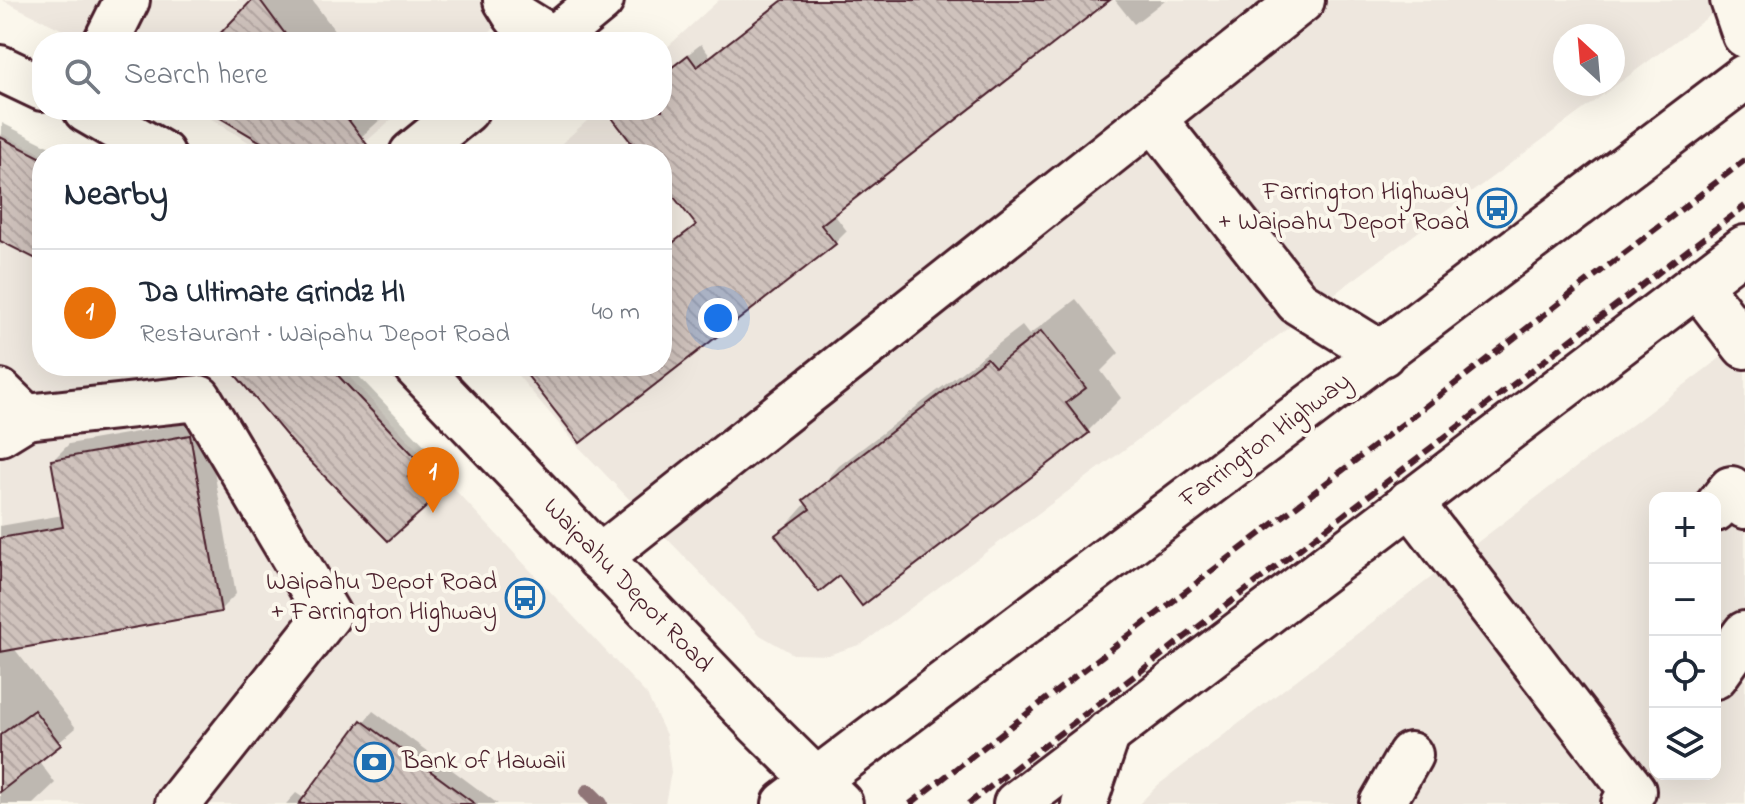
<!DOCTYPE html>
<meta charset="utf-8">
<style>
:root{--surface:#fff;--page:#f2f2f3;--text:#1f2937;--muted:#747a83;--line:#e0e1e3;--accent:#1f6fb2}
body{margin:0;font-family:"Indie Flower",sans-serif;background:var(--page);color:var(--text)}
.controls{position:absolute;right:24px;bottom:24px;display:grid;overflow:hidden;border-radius:16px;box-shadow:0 8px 32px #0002}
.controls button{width:72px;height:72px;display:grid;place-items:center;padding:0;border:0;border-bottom:2px solid var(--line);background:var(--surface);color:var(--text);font:40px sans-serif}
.compass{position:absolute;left:1553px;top:24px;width:72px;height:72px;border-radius:50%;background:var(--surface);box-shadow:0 8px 32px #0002;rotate:334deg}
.you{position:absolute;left:718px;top:318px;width:28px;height:28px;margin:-20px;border:6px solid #fff;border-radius:50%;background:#1a73e8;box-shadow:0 0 0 12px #1a73e833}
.badge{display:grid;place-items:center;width:52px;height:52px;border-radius:50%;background:var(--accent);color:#fff;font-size:26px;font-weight:700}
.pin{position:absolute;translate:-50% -66px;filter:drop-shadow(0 2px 4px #0008)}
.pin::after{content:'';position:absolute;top:42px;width:28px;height:24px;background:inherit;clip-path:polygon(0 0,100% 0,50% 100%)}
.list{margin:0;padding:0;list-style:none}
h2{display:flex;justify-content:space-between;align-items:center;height:104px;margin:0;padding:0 32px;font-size:34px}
h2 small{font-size:26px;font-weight:400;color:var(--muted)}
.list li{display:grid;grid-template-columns:52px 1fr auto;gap:24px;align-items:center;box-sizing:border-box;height:128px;padding:0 32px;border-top:2px solid var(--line)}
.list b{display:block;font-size:30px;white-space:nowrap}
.list p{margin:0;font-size:26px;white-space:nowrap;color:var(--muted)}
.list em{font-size:26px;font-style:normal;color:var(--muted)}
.icon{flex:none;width:44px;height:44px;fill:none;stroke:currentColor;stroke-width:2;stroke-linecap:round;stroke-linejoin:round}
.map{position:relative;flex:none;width:1745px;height:804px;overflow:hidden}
.search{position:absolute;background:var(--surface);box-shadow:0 8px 32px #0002;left:32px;top:32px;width:640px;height:88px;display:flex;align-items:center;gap:20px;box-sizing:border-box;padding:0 28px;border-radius:32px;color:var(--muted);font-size:30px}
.panel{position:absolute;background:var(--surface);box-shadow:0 8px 32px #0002;left:32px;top:144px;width:640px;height:232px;border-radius:32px}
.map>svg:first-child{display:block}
.built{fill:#eee7de;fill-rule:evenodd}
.shadow{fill:#0003}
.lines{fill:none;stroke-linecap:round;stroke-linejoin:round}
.stream{stroke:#907477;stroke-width:16}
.building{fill:url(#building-back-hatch);stroke:#4a1f2b;stroke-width:2}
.minor-casing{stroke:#4a1f2b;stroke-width:50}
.major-casing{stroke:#4a1f2b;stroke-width:50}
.minor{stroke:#fbf7ec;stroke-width:44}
.major{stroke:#fbf7ec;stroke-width:44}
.rail{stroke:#4a1f2b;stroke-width:6;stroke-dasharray:12 6;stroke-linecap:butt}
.labels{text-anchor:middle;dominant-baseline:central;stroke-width:8;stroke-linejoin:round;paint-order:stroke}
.poi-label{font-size:26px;fill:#4a1f2b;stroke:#fbf7ec;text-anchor:end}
.street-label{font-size:26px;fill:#4a1f2b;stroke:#fbf7ec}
</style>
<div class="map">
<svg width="1745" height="804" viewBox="0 0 1745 804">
<defs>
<pattern id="building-back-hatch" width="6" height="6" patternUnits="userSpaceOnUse" patternTransform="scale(2)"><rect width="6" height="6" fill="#cfc2bc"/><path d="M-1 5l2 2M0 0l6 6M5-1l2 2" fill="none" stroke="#b3a6a2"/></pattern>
</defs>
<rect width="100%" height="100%" fill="#fbf7ec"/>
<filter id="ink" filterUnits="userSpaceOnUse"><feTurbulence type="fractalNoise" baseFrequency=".0125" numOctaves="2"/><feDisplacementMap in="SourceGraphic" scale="16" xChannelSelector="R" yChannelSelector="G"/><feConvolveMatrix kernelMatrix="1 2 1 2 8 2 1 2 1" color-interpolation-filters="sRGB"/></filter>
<g filter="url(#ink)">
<g class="built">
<polygon points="2,0 526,0 478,42 87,42"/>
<path d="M719,0H1731L862,644L828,655L793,654L760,635L576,444L510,366H662V154H550L599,110H662V52ZM1565,36H1613V84H1565Z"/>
<polygon points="197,110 402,110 352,154 268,154"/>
<polygon points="0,133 43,154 42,366 339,366 647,695 666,735 671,772 665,804 0,804"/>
<path d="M1745,339V804H1139L1158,785ZM1655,498H1715V774H1655Z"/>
</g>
<g class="shadow">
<polygon points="254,0 312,0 343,42 214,42"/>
<polygon points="783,0 1107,0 833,213 847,231 835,243 581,440 522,366 662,366 662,251 697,223 662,178 662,154 643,154 619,110 662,110 662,75 701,44 710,56"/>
<polygon points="1115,0 1165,0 1134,24"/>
<polygon points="211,110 391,110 342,154 285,154"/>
<polygon points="2,123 64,154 42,154 42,260 4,241 0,245"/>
<polygon points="1076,299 1119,353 1101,371 1121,398 1087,432 839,574 778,535 839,466 1022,326 1029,335"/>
<polygon points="232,366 349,366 431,452 417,465 440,490 388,538"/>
<polygon points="205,420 236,594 220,610 13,647 76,728 38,760 55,783 33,804 0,804 0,526 63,515 53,460 69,444"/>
<polygon points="373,711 498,804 286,804 296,793 305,799"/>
</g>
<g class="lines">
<polyline class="stream" points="588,792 600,804"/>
</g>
<g class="building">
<polygon points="252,0 260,0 291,42 212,42"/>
<polygon points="783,0 1110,0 821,225 836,244 580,443 520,366 662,366 662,251 696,225 662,182 662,154 640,154 606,110 662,110 662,75 688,55 697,67"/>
<polygon points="207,110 341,110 374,154 281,154"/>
<polygon points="0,137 42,158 42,262 0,241"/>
<polygon points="1041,331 1086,388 1066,403 1089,433 862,606 839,576 819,592 775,535 810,509 803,500 987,358 995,367"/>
<polygon points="228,366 329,366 422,464 408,477 432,502 388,541 296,447"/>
<polygon points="190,435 221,612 0,652 0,538 63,527 51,460"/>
<polygon points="34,710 61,745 0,792 0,735"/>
<polygon points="361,720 475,804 299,804"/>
</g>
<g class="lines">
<g class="minor-casing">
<g id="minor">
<polyline points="506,0 516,16 553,39"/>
<polyline points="1733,0 1745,35"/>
<polyline points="106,42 127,0"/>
<polyline points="550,42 601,0"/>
<polyline points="0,68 42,88"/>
<polyline points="86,110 162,154"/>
<polyline points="1153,118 1298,302 1382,354"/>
<polyline points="412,154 466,110"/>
<polyline points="1697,284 1745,346"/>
<polyline points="416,366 758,723 840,804"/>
<polyline points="0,392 26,417"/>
<polyline points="0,433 26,417 199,398 328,615 178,804"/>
<polyline points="1410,502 1633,791 1624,804"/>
<polyline points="1715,509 1731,489 1745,506"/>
<polyline points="599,558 1302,0"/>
<polyline points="1715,676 1745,634"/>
<polyline points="1382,804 1410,755"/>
</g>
</g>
<g class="major-casing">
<g id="major">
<polyline points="785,804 1745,77"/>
<polyline points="1016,804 1745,248"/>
<polyline points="1084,804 1108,733"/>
</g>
</g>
<use href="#minor" class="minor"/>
<use href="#major" class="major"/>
<g class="rail">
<polyline points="910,804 1745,160"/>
<polyline points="968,804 1745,206"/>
</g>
</g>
</g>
<defs>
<g id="bus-ring" transform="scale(2)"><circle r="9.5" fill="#fbf7ec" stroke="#1f6fb2" stroke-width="1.5"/><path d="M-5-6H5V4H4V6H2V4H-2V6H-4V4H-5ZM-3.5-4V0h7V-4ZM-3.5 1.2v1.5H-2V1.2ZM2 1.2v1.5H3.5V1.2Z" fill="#1f6fb2"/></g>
<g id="bank-ring" transform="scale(2)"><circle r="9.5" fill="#fbf7ec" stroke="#1f6fb2" stroke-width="1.5"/><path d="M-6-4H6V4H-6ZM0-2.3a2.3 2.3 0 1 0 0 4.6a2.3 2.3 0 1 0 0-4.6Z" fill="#1f6fb2"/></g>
</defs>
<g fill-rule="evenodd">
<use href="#bus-ring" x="1497" y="208"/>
<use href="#bus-ring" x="525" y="598"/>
<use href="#bank-ring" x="374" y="762"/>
</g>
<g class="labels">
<g class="poi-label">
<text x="1469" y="193">Farrington Highway<tspan x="1469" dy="30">+ Waipahu Depot Road</tspan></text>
<text x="497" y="583">Waipahu Depot Road<tspan x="497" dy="30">+ Farrington Highway</tspan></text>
<text x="402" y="762" text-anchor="start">Bank of Hawaii</text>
</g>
<g class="street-label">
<text transform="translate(1266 441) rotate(-37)">Farrington Highway</text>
<text transform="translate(627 586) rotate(46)">Waipahu Depot Road</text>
</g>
</g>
</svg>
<div class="controls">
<button>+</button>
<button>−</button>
<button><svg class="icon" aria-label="locate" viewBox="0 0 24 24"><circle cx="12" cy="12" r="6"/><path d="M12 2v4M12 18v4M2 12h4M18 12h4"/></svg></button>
<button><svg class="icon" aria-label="layers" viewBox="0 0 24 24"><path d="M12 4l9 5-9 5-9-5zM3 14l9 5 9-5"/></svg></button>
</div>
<svg class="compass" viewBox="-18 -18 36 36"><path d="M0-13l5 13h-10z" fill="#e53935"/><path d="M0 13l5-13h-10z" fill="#747a83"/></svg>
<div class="you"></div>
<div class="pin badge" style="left:433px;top:513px;background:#e8710a">1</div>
<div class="search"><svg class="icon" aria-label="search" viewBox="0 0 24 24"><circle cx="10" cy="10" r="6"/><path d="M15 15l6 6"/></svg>Search here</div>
<section class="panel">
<h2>Nearby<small></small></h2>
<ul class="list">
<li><span class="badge" style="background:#e8710a">1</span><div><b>Da Ultimate Grindz HI</b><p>Restaurant · Waipahu Depot Road</p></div><em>40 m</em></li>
</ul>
</section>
</div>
